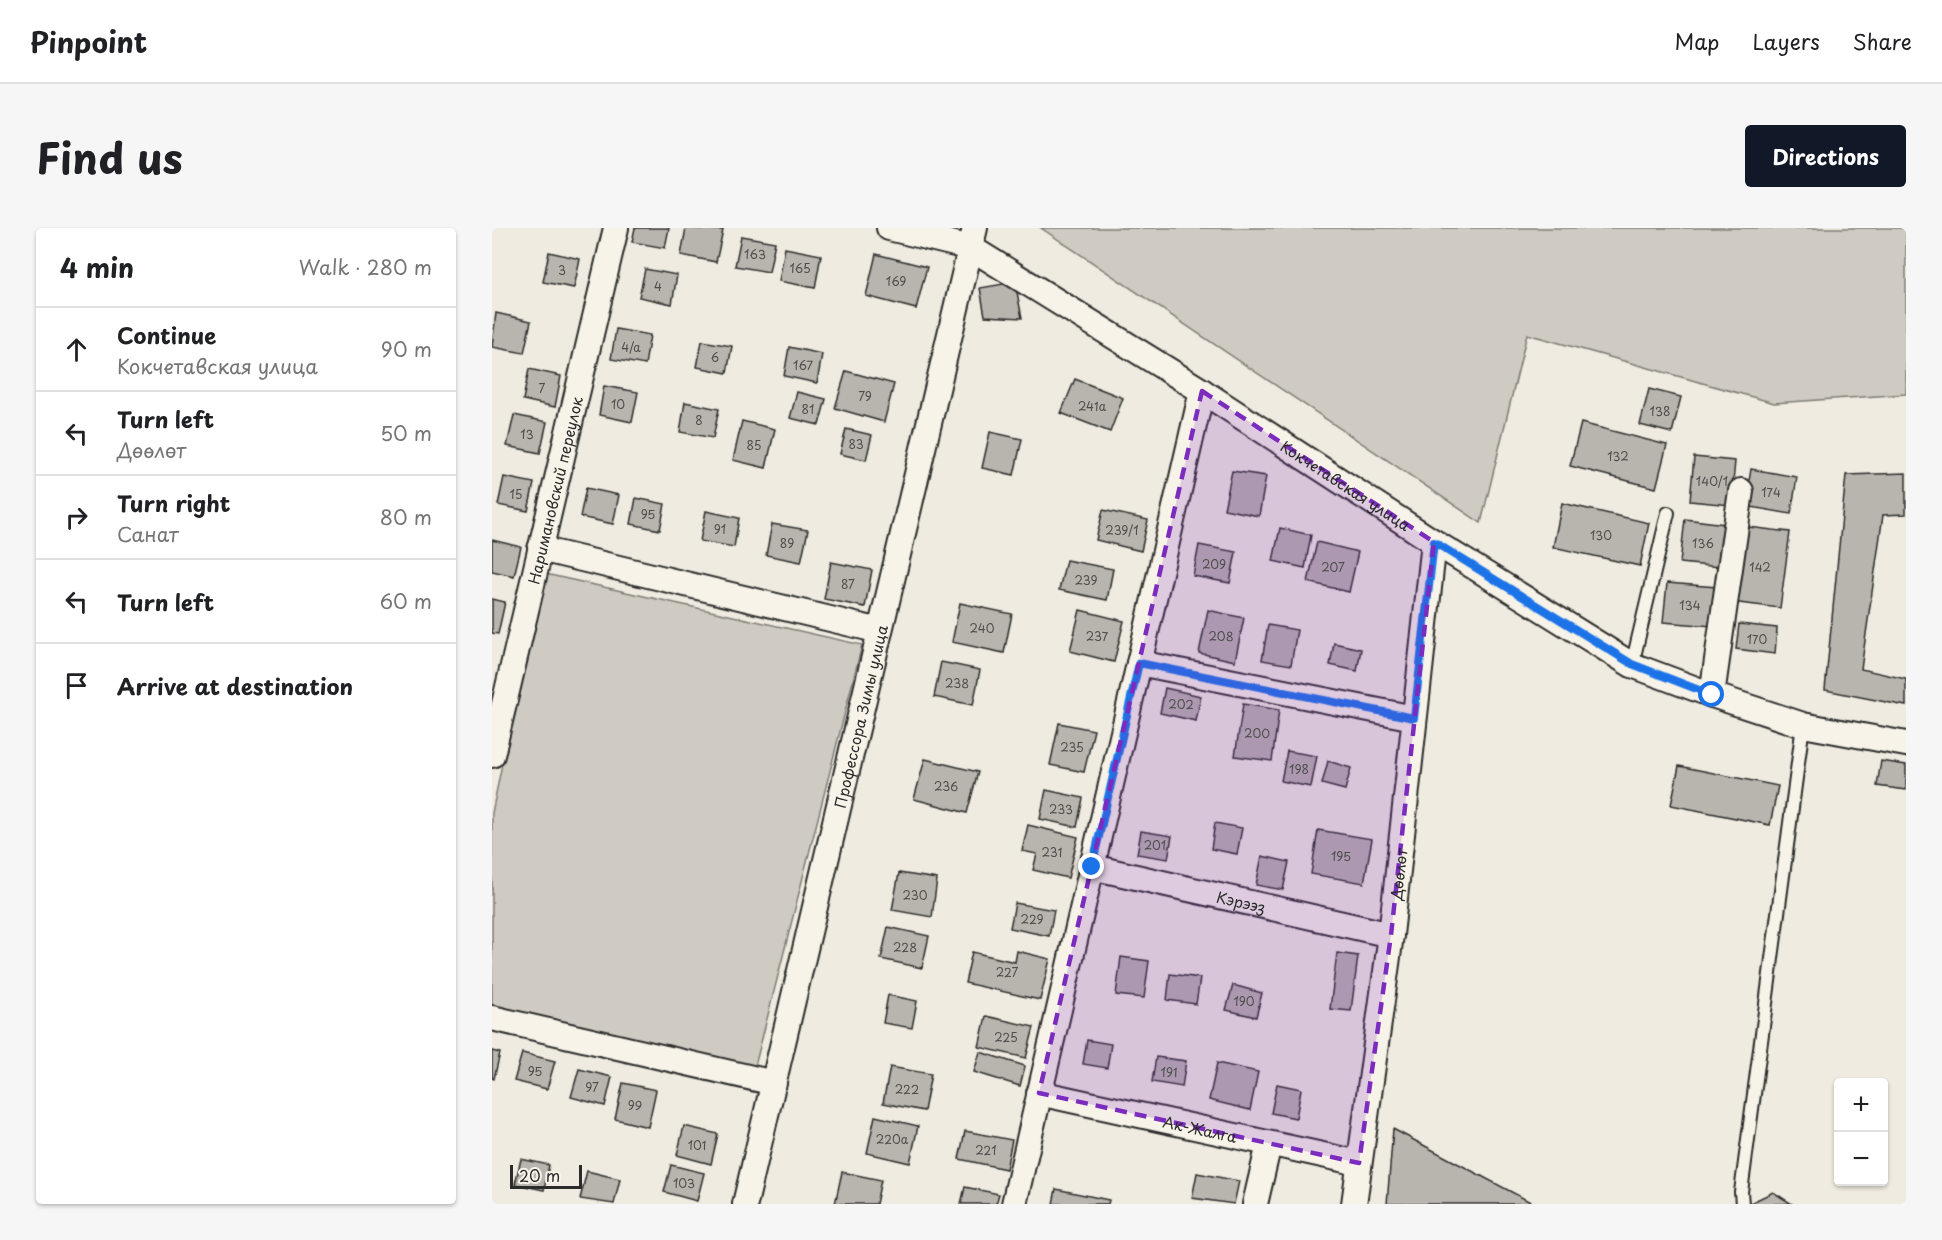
<!DOCTYPE html>
<meta charset="utf-8">
<style>
:root{--surface:#fff;--page:#f6f6f6;--text:#202124;--muted:#757577;--line:#e0e0e0;--accent:#111827}
body{margin:0;font-family:"Playpen Sans",sans-serif;background:var(--page);color:var(--text)}
.controls{position:absolute;right:18px;bottom:18px;display:grid;overflow:hidden;border-radius:6px;box-shadow:0 2px 4px #0004}
.controls button{width:54px;height:54px;display:grid;place-items:center;padding:0;border:0;border-bottom:2px solid var(--line);background:var(--surface);color:var(--text);font:30px sans-serif}
.scale{position:absolute;left:18px;bottom:15px;width:72px;box-sizing:border-box;padding-left:6px;border:3px solid #2b2b2b;border-top:0;font-size:16px;line-height:21px;white-space:nowrap;color:#2b2b2b;-webkit-text-stroke:4px #f7f3e8;paint-order:stroke}
.stop{position:absolute;width:18px;height:18px;margin:-14px;border:4px solid #1a73e8;border-radius:50%;background:#fff}
.stop.end{background:#1a73e8;border-color:#fff;box-shadow:0 2px 6px #0008}
.list{margin:0;padding:0;list-style:none}
h2{display:flex;justify-content:space-between;align-items:center;height:78px;margin:0;padding:0 24px;font-size:26px}
h2 small{font-size:20px;font-weight:400;color:var(--muted)}
.list li{display:grid;grid-template-columns:39px 1fr auto;gap:18px;align-items:center;box-sizing:border-box;height:84px;padding:0 24px;border-top:2px solid var(--line)}
.list b{display:block;font-size:22px;white-space:nowrap}
.list p{margin:0;font-size:20px;white-space:nowrap;color:var(--muted)}
.list em{font-size:20px;font-style:normal;color:var(--muted)}
.icon{flex:none;width:33px;height:33px;fill:none;stroke:currentColor;stroke-width:2;stroke-linecap:round;stroke-linejoin:round}
.map{position:relative;flex:none;width:1414px;height:976px;overflow:hidden;border-radius:6px}
header{display:flex;align-items:center;gap:36px;box-sizing:border-box;height:84px;padding:0 30px;background:var(--surface);border-bottom:2px solid var(--line)}
header strong{font-size:28px}
nav{display:flex;gap:33px;margin-inline-start:auto;font-size:21px}
.intro{display:flex;align-items:center;justify-content:space-between;box-sizing:border-box;height:144px;padding:0 36px}
h1{margin:0;font-size:42px}
.button{padding:15px 27px;border-radius:6px;background:var(--accent);color:#fff;font-size:21px;font-weight:700}
main{display:flex;gap:36px;padding:0 36px}
aside{flex:1;background:var(--surface);border-radius:6px;box-shadow:0 2px 4px #0004}
.map>svg:first-child{display:block}
.green{fill:#cfcbc2;stroke:#7d7b76;stroke-width:1.5}
.building{fill:#b8b5ae;stroke:#2b2b2b;stroke-width:1.5}
.lines{fill:none;stroke-linecap:round;stroke-linejoin:round}
.lane-casing{stroke:#2b2b2b;stroke-width:16}
.street-casing{stroke:#2b2b2b;stroke-width:28}
.lane{stroke:#f7f3e8;stroke-width:12}
.street{stroke:#f7f3e8;stroke-width:24}
.route{stroke:#1a73e8;stroke-width:8}
.marked{fill:#7b2cbf;fill-opacity:0.2;stroke:#7b2cbf;stroke-width:4.5;stroke-dasharray:12 8;stroke-linejoin:round}
.labels{text-anchor:middle;dominant-baseline:central;stroke-width:4.5;stroke-linejoin:round;paint-order:stroke}
.number-label{font-size:12px;fill:#4e4e4c}
.street-label{font-size:15px;fill:#2b2b2b;stroke:#f7f3e8}
</style>
<header>
<strong>Pinpoint</strong>
<nav><a>Map</a><a>Layers</a><a>Share</a></nav>
</header>
<div class="intro"><h1>Find us</h1><a class="button">Directions</a></div>
<main>
<aside>
<h2>4 min<small>Walk · 280 m</small></h2>
<ul class="list">
<li><svg class="icon" aria-label="ahead" viewBox="0 0 24 24"><path d="M12 20V5M6 11l6-6 6 6"/></svg><div><b>Continue</b><p>Кокчетавская улица</p></div><em>90 m</em></li>
<li><svg class="icon" aria-label="left" viewBox="0 0 24 24"><path d="M17 20v-9H6M10 6l-5 5 5 5"/></svg><div><b>Turn left</b><p>Дөөлөт</p></div><em>50 m</em></li>
<li><svg class="icon" aria-label="right" viewBox="0 0 24 24"><path d="M7 20v-9h11M14 6l5 5-5 5"/></svg><div><b>Turn right</b><p>Санат</p></div><em>80 m</em></li>
<li><svg class="icon" aria-label="left" viewBox="0 0 24 24"><path d="M17 20v-9H6M10 6l-5 5 5 5"/></svg><div><b>Turn left</b></div><em>60 m</em></li>
<li><svg class="icon" aria-label="arrive" viewBox="0 0 24 24"><path d="M6 21V4h12l-3 4 3 4H6"/></svg><div><b>Arrive at destination</b></div></li>
</ul>
</aside>
<div class="map">
<svg width="1414" height="976" viewBox="0 0 1414 976">
<rect width="100%" height="100%" fill="#efebe0"/>
<filter id="ink" filterUnits="userSpaceOnUse"><feTurbulence type="fractalNoise" baseFrequency=".0167" numOctaves="2"/><feDisplacementMap in="SourceGraphic" scale="12" xChannelSelector="R" yChannelSelector="G"/><feConvolveMatrix kernelMatrix="1 2 1 2 8 2 1 2 1" color-interpolation-filters="sRGB"/></filter>
<g filter="url(#ink)">
<g class="green">
<polygon points="549,0 1414,0 1414,166 1282,175 1035,106 989,295"/>
<polygon points="49,345 370,417 263,838 0,779 0,585"/>
</g>
<g class="building">
<polygon points="143,0 177,0 173,20 140,14"/>
<polygon points="194,0 231,2 224,34 189,27"/>
<polygon points="249,8 283,14 277,44 243,38"/>
<polygon points="293,20 329,27 323,60 287,53"/>
<polygon points="57,24 88,31 82,60 51,54"/>
<polygon points="384,26 435,39 424,81 374,68"/>
<polygon points="153,41 185,47 180,76 147,69"/>
<polygon points="523,54 530,90 493,88 488,60"/>
<polygon points="4,85 39,93 32,125 0,119"/>
<polygon points="124,101 158,107 153,137 119,131"/>
<polygon points="210,113 240,118 235,145 205,139"/>
<polygon points="297,119 330,126 325,155 292,148"/>
<polygon points="37,141 69,148 63,179 31,172"/>
<polygon points="354,143 402,156 392,194 343,180"/>
<polygon points="583,151 631,170 618,204 569,185"/>
<polygon points="112,158 146,164 140,194 107,187"/>
<polygon points="1157,161 1189,169 1180,205 1148,197"/>
<polygon points="305,164 334,171 327,197 298,190"/>
<polygon points="193,174 227,181 221,210 188,204"/>
<polygon points="22,187 55,194 48,225 15,218"/>
<polygon points="250,193 283,201 274,240 241,232"/>
<polygon points="1089,195 1175,217 1164,260 1078,238"/>
<polygon points="354,201 380,207 374,232 348,226"/>
<polygon points="498,204 530,211 522,247 490,240"/>
<polygon points="1202,229 1243,233 1239,277 1198,273"/>
<polygon points="1259,241 1305,249 1299,286 1253,278"/>
<polygon points="740,243 774,248 767,288 732,281"/>
<polygon points="1414,245 1414,286 1391,287 1369,441 1414,451 1414,478 1333,462 1354,247"/>
<polygon points="12,249 42,255 36,283 6,277"/>
<polygon points="94,260 127,267 121,296 88,289"/>
<polygon points="144,270 173,276 168,302 139,296"/>
<polygon points="1070,275 1157,295 1148,338 1061,319"/>
<polygon points="611,282 656,292 649,323 604,312"/>
<polygon points="214,283 247,290 242,319 208,313"/>
<polygon points="1193,291 1233,296 1228,339 1188,335"/>
<polygon points="280,296 316,302 309,334 274,327"/>
<polygon points="1248,298 1298,304 1288,380 1239,374"/>
<polygon points="788,300 819,307 813,340 781,333"/>
<polygon points="0,312 29,319 22,348 0,343"/>
<polygon points="825,314 866,324 857,364 816,354"/>
<polygon points="707,317 744,324 738,355 701,348"/>
<polygon points="574,332 621,341 615,372 567,362"/>
<polygon points="339,334 380,342 373,379 332,371"/>
<polygon points="1175,355 1225,359 1221,398 1171,394"/>
<polygon points="0,371 13,374 6,406 0,405"/>
<polygon points="468,375 520,386 512,425 460,414"/>
<polygon points="588,382 632,393 622,434 578,423"/>
<polygon points="716,382 752,390 743,433 707,425"/>
<polygon points="1247,396 1285,400 1283,426 1244,421"/>
<polygon points="776,397 805,402 799,437 770,432"/>
<polygon points="842,415 869,421 865,443 838,437"/>
<polygon points="449,434 488,442 481,477 442,469"/>
<polygon points="673,460 709,468 704,493 668,485"/>
<polygon points="751,476 787,482 780,533 743,528"/>
<polygon points="567,495 602,502 592,544 558,537"/>
<polygon points="795,523 825,528 819,559 789,553"/>
<polygon points="433,531 486,544 475,585 422,571"/>
<polygon points="836,533 859,540 853,562 830,556"/>
<polygon points="1389,533 1414,537 1414,562 1385,558"/>
<polygon points="1187,538 1286,558 1278,597 1179,577"/>
<polygon points="554,562 591,570 585,599 548,591"/>
<polygon points="723,595 750,600 745,626 719,621"/>
<polygon points="536,597 586,609 576,650 541,642 545,626 530,623"/>
<polygon points="826,602 880,611 872,655 819,646"/>
<polygon points="649,603 680,608 676,631 645,626"/>
<polygon points="770,628 797,634 791,662 764,657"/>
<polygon points="407,645 445,651 440,689 400,682"/>
<polygon points="523,675 562,682 557,708 518,700"/>
<polygon points="396,699 437,708 430,740 389,731"/>
<polygon points="525,723 558,731 548,772 473,755 480,724 523,734"/>
<polygon points="845,725 866,728 859,783 838,781"/>
<polygon points="629,729 657,733 652,770 624,767"/>
<polygon points="678,746 708,750 704,776 675,772"/>
<polygon points="741,757 770,765 764,789 734,782"/>
<polygon points="396,767 425,773 420,800 391,795"/>
<polygon points="494,788 542,799 534,830 487,819"/>
<polygon points="595,812 619,816 615,840 591,836"/>
<polygon points="0,823 8,825 2,851 0,850"/>
<polygon points="488,824 533,838 528,858 482,844"/>
<polygon points="30,825 63,833 55,861 22,853"/>
<polygon points="664,829 694,833 690,859 660,854"/>
<polygon points="725,835 766,844 758,882 717,872"/>
<polygon points="398,839 439,846 432,883 391,875"/>
<polygon points="87,841 120,849 113,878 79,869"/>
<polygon points="131,855 164,862 156,899 123,891"/>
<polygon points="785,856 809,861 804,890 779,885"/>
<polygon points="383,888 426,898 418,935 375,925"/>
<polygon points="192,898 226,906 219,936 185,927"/>
<polygon points="901,901 1042,976 895,976"/>
<polygon points="473,903 520,912 514,941 467,931"/>
<polygon points="29,931 57,937 52,962 23,956"/>
<polygon points="179,937 212,945 205,973 172,964"/>
<polygon points="95,943 128,951 122,976 88,971"/>
<polygon points="350,944 389,952 384,976 343,976"/>
<polygon points="705,945 747,953 742,976 700,970"/>
<polygon points="473,959 507,966 504,976 469,976"/>
<polygon points="564,961 617,972 616,976 561,976"/>
<polygon points="1281,964 1300,976 1256,976"/>
</g>
<g class="lines">
<g class="lane-casing">
<g id="lane">
<polyline points="1140,437 1176,285"/>
<polyline points="1250,976 1249,964 1311,497"/>
</g>
</g>
<g class="street-casing">
<g id="street">
<path id="s1" d="M397,0L479,20L710,163L942,314L1140,437L1220,467L1311,497L1414,516"/>
<polyline points="48,321 388,403"/>
<polyline points="647,435 922,490"/>
<polyline points="1220,467 1249,263"/>
<path id="s2" d="M0,527L124,0"/>
<path id="s3" d="M600,639L899,707"/>
<polyline points="0,790 282,855"/>
<path id="s4" d="M547,865L867,935"/>
<path id="s5" d="M253,976L483,0"/>
<polyline points="522,976 710,163"/>
<polyline points="763,976 777,916"/>
<path id="s6" d="M862,976L899,707L942,314"/>
</g>
</g>
<use href="#lane" class="lane"/>
<use href="#street" class="street"/>
</g>
</g>
<g class="lines" filter="url(#ink)">
<polyline class="route" points="600,639 647,435 922,490 942,314 1140,436 1220,467"/>
</g>
<path class="marked" d="M710,163L942,314L899,707L867,935L547,865Z"/>
<g class="labels">
<g class="number-label">
<text x="263" y="26">163</text>
<text x="308" y="40">165</text>
<text x="70" y="42">3</text>
<text x="404" y="53">169</text>
<text x="166" y="58">4</text>
<text x="139" y="119">4/а</text>
<text x="223" y="129">6</text>
<text x="311" y="137">167</text>
<text x="50" y="160">7</text>
<text x="373" y="168">79</text>
<text x="126" y="176">10</text>
<text x="600" y="178">241а</text>
<text x="316" y="181">81</text>
<text x="1168" y="183">138</text>
<text x="207" y="192">8</text>
<text x="35" y="206">13</text>
<text x="364" y="216">83</text>
<text x="262" y="217">85</text>
<text x="1126" y="228">132</text>
<text x="1220" y="253">140/1</text>
<text x="1279" y="264">174</text>
<text x="24" y="266">15</text>
<text x="156" y="286">95</text>
<text x="228" y="301">91</text>
<text x="630" y="302">239/1</text>
<text x="1109" y="307">130</text>
<text x="295" y="315">89</text>
<text x="1211" y="315">136</text>
<text x="722" y="336">209</text>
<text x="841" y="339">207</text>
<text x="1268" y="339">142</text>
<text x="594" y="352">239</text>
<text x="356" y="356">87</text>
<text x="1198" y="377">134</text>
<text x="490" y="400">240</text>
<text x="605" y="408">237</text>
<text x="729" y="408">208</text>
<text x="1265" y="411">170</text>
<text x="465" y="455">238</text>
<text x="689" y="476">202</text>
<text x="765" y="505">200</text>
<text x="580" y="519">235</text>
<text x="807" y="541">198</text>
<text x="454" y="558">236</text>
<text x="569" y="581">233</text>
<text x="663" y="617">201</text>
<text x="560" y="624">231</text>
<text x="849" y="628">195</text>
<text x="423" y="667">230</text>
<text x="540" y="691">229</text>
<text x="413" y="719">228</text>
<text x="515" y="744">227</text>
<text x="752" y="773">190</text>
<text x="514" y="809">225</text>
<text x="43" y="843">95</text>
<text x="677" y="844">191</text>
<text x="100" y="859">97</text>
<text x="415" y="861">222</text>
<text x="143" y="877">99</text>
<text x="400" y="911">220а</text>
<text x="205" y="917">101</text>
<text x="494" y="922">221</text>
<text x="192" y="955">103</text>
</g>
<g class="street-label">
<text stroke="none"><textPath href="#s1" startOffset="528">Кокчетавская улица</textPath></text>
<text stroke="none"><textPath href="#s2" startOffset="272">Наримановский переулок</textPath></text>
<text stroke="none"><textPath href="#s5" startOffset="501">Профессора Зимы улица</textPath></text>
<text stroke="none"><textPath href="#s6" startOffset="333">Дөөлөт</textPath></text>
<text stroke="none"><textPath href="#s3" startOffset="153">Кэрээз</textPath></text>
<text stroke="none"><textPath href="#s4" startOffset="165">Ак-Жалга</textPath></text>
</g>
</g>
</svg>
<div class="controls">
<button>+</button>
<button>−</button>
</div>
<div class="scale">20 m</div>
<div class="stop" style="left:1220px;top:467px"></div>
<div class="stop end" style="left:600px;top:639px"></div>
</div>
</main>
